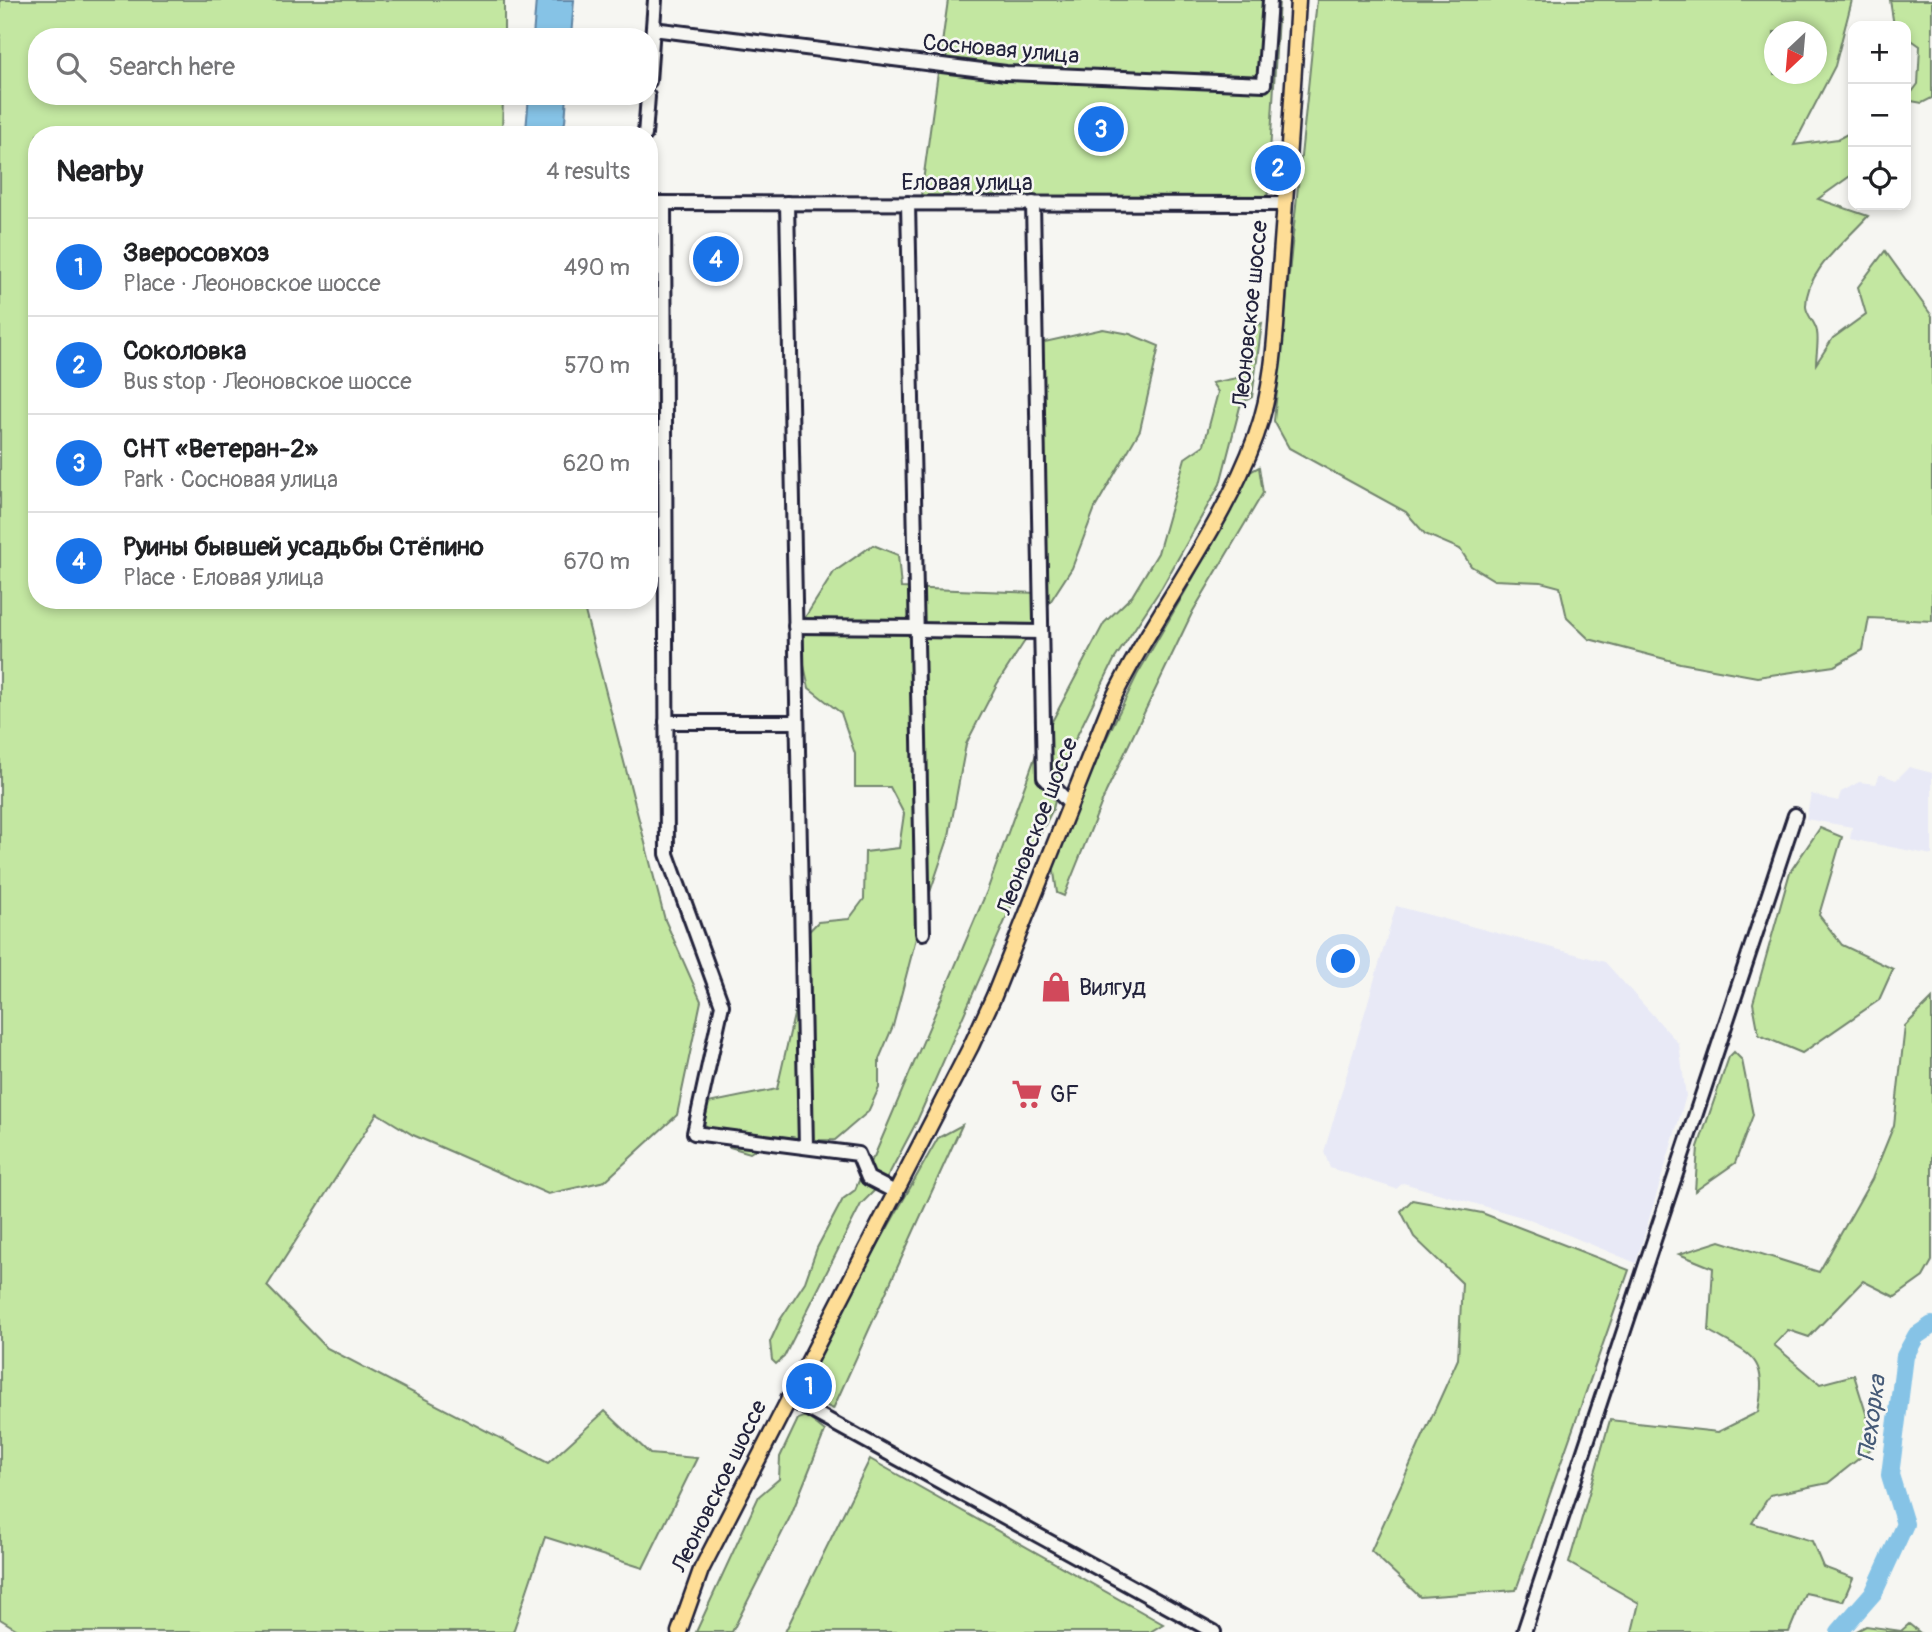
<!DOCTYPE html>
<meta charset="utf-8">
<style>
:root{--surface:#fff;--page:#f6f6f6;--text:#202124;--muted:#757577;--line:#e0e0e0;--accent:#1a73e8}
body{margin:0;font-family:Pangolin,sans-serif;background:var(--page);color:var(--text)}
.controls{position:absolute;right:21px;top:21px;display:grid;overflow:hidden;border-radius:14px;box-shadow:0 4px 10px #0003}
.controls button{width:63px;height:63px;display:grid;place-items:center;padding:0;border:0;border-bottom:2px solid var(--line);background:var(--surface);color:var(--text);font:35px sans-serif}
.compass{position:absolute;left:1764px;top:21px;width:63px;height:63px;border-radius:50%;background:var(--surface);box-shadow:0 4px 10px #0003;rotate:206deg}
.you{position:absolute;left:1344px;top:962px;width:24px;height:24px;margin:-18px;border:5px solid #fff;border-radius:50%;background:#1a73e8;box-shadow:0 0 0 10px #1a73e833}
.badge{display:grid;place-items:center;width:46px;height:46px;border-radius:50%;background:var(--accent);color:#fff;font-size:23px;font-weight:700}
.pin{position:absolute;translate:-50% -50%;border:4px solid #fff;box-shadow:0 2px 7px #0006}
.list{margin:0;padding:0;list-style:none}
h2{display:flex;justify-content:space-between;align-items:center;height:91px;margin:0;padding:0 28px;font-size:30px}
h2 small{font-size:23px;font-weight:400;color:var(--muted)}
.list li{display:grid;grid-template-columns:46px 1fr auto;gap:21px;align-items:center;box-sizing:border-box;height:98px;padding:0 28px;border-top:2px solid var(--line)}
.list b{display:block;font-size:26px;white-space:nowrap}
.list p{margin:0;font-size:23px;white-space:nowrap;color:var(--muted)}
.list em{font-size:23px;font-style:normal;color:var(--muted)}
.icon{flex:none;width:38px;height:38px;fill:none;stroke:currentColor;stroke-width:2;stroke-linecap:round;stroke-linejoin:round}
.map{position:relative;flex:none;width:1932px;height:1632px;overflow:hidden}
.search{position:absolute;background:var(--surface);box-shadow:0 4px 10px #0003;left:28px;top:28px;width:630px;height:77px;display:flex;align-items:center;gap:18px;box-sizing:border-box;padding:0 24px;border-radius:28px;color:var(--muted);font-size:26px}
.panel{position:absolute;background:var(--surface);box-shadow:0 4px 10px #0003;left:28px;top:126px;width:630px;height:483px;border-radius:28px}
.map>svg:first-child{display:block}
.built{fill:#e8e9f6}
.green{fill:#c3e7a1;stroke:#72846e;stroke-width:2;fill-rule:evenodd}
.water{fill:#86c3e6;stroke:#5e83a2;stroke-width:2}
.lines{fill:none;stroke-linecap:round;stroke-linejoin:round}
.river{stroke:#86c3e6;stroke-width:18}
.minor-casing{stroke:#22223b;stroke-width:18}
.major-casing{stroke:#22223b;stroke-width:19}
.minor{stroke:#f6f6f2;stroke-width:12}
.major{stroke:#fedd96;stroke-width:14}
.labels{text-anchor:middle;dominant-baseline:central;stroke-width:5;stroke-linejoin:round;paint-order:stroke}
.street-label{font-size:23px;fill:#22223b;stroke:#f6f6f2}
.poi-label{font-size:23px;fill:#22223b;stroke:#f6f6f2;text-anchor:start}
.water-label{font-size:24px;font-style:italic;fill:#455a77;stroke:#f6f6f2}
</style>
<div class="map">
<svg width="1932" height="1632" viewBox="0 0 1932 1632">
<rect width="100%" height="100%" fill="#f6f6f2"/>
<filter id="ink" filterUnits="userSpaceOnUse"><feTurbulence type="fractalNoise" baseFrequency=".0143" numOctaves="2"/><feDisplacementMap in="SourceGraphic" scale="14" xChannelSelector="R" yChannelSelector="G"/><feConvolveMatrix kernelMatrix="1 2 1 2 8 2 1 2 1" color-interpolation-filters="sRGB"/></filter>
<g filter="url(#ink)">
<g class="built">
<polygon points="1909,767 1932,773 1932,855 1850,839 1852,827 1806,819 1811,794 1838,801 1841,792 1859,782 1876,784 1880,774 1896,780"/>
<polygon points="1396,906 1605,962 1679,1044 1686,1096 1636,1263 1532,1220 1403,1183 1396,1189 1330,1168 1324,1152"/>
</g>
<g class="green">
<polygon points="0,0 504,0 504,37 37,37 37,96 503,96 502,135 37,135 37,600 582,600 665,920 701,1001 677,1115 605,1181 548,1194 413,1135 377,1113 267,1286 327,1348 548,1463 605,1411 650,1454 697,1458 643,1568 545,1537 513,1632 21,1632 0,1619"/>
<polygon points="948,0 1279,0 1267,204 920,203"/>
<path d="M1317,0H1852L1835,66L1794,145L1838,139L1853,131V174L1818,199L1868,216C1846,241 1805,271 1806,307C1807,316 1816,323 1817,332C1819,342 1816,354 1816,364L1833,338L1866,314L1858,287L1885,251L1932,316V621L1869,618L1863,650L1834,666L1757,677L1680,663L1589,639L1567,618L1560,587L1541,582L1494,580L1471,566L1460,549L1425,534L1406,512L1289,448L1274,421ZM1774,32H1816V74H1774Z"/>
<polygon points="1890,0 1932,0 1932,98 1922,103 1906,100 1918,84 1920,46 1910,39 1906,50 1906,26 1894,26"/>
<polygon points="1262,323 1252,397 1241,403 1220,484 1162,587 1114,660 1065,760 1053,809 1019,876 1015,898 917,1121 887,1178 861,1204 784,1357 776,1364 772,1360 770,1342 780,1320 805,1282 817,1248 843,1199 855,1190 864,1169 874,1157 987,891 1039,746 1104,623 1132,596 1158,553 1185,458 1204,445 1218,392 1212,383 1242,377 1254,326"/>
<polygon points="1103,329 1130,334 1159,346 1140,430 1095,508 1072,568 997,684 966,744 949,836 921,919 893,1026 879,1059 879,1088 868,1112 835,1140 769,1141 750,1153 730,1147 704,1124 708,1103 777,1089 802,980 795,946 818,922 849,919 864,899 865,852 899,848 904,814 890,787 855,787 855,754 841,713 809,688 801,652 804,619 834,572 873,545 898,555 901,588 1039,593 1040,343"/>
<polygon points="1259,467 1263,493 1193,611 1106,792 1064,896 1057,893 1053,865 1097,758 1137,675 1193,578 1246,474"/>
<polygon points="1820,828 1842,837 1819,915 1842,945 1893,969 1879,1000 1802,1053 1759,1035 1753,1003 1790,872"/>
<path d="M1932,999V1261L1923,1277L1895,1297L1863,1281L1809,1337L1788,1330L1774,1345L1820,1384L1854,1375L1876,1445L1828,1483L1770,1495L1752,1523L1812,1541L1823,1567L1853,1578L1843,1601L1805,1593L1789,1632H1632L1639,1603L1569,1563L1610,1420L1718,1432L1758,1412C1768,1357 1753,1356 1709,1331L1713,1268L1679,1254L1720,1241L1819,1272L1872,1179L1894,1125L1905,1026Z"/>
<polygon points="1734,1052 1742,1060 1753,1115 1735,1163 1695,1191 1698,1147 1729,1057"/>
<polygon points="962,1125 833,1409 796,1391 938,1138"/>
<polygon points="1412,1200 1482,1213 1629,1270 1516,1590 1420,1597 1371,1551 1458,1359 1462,1283 1414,1237 1401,1211"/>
<polygon points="806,1416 825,1431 791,1515 732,1632 696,1632 759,1496 779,1479 780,1457 798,1419"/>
<polygon points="870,1459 1163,1624 1150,1632 785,1632"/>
<polygon points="1909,1624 1919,1632 1855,1632 1866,1626 1901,1631"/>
</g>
<g class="water">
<polygon points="536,0 574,0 571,37 533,37"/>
<polygon points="529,96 567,96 565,122 559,135 530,135 526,130"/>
</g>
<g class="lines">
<polyline class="river" points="1839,1632 1874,1592 1905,1524 1890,1475 1905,1356 1916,1336 1932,1325"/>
<g class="minor-casing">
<g id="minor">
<polyline points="653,29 1006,73 1264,84 1270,0"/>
<polyline points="649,81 655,0"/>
<polyline points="645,135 648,96"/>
<polyline points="649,203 1285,204"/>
<polyline points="664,203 667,854 722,1005 694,1133 858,1154 868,1178 897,1193"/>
<polyline points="787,203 806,1147"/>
<polyline points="908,203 923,933"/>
<polyline points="1033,203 1044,777 1069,803"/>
<polyline points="795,626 917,627"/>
<polyline points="917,630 1041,632"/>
<polyline points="666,722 797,722"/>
<polyline points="788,1398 1214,1632"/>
<polyline points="1524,1632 1795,815"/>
</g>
</g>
<g class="major-casing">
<path id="major" d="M679,1632L701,1570L971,1046L994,996L1110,705C1154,613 1221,532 1256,436C1275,384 1276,324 1280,269C1287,179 1293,90 1298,0"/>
</g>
<use href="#minor" class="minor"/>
<use href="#major" class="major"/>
</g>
</g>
<defs>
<g id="shop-bare" transform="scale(2.415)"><path d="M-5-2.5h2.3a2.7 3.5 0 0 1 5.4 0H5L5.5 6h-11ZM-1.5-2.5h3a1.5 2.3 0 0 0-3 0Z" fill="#d1495b" stroke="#f6f6f2" stroke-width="2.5" paint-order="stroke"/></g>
<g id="supermarket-bare" transform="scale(2.415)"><path d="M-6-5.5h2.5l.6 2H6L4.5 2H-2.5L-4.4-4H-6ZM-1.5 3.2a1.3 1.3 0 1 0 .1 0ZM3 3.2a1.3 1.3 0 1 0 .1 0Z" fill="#d1495b" stroke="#f6f6f2" stroke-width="2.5" paint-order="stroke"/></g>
</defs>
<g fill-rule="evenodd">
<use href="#shop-bare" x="1056" y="987"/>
<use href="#supermarket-bare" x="1027" y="1094"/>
</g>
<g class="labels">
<g class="street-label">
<text transform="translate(1001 49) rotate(5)">Сосновая улица</text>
<text x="967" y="182">Еловая улица</text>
<text transform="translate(1250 314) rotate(-84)">Леоновское шоссе</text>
<text transform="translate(1037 826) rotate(-69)">Леоновское шоссе</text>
<text transform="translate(719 1486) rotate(-64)">Леоновское шоссе</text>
</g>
<g class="poi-label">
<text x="1079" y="987">Вилгуд</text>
<text x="1050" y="1094">GF</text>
</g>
<g class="water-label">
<text transform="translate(1872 1418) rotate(-82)">Пехорка</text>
</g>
</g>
</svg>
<div class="controls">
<button>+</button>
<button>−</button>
<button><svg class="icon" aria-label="locate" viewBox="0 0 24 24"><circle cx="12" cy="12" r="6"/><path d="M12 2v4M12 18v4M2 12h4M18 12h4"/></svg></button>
</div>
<svg class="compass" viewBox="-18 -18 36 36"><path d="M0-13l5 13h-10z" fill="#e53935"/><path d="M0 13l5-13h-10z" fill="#757577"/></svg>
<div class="you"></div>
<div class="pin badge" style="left:809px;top:1386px">1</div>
<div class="pin badge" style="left:1278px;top:168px">2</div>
<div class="pin badge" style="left:1101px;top:129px">3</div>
<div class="pin badge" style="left:716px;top:259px">4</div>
<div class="search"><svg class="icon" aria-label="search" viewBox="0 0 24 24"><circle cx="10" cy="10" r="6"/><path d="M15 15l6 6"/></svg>Search here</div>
<section class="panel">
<h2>Nearby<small>4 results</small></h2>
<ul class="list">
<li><span class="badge">1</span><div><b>Зверосовхоз</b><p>Place · Леоновское шоссе</p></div><em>490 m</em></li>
<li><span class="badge">2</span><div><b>Соколовка</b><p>Bus stop · Леоновское шоссе</p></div><em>570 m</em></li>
<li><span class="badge">3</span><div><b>СНТ «Ветеран-2»</b><p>Park · Сосновая улица</p></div><em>620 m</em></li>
<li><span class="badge">4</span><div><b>Руины бывшей усадьбы Стёпино</b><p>Place · Еловая улица</p></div><em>670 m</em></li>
</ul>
</section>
</div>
